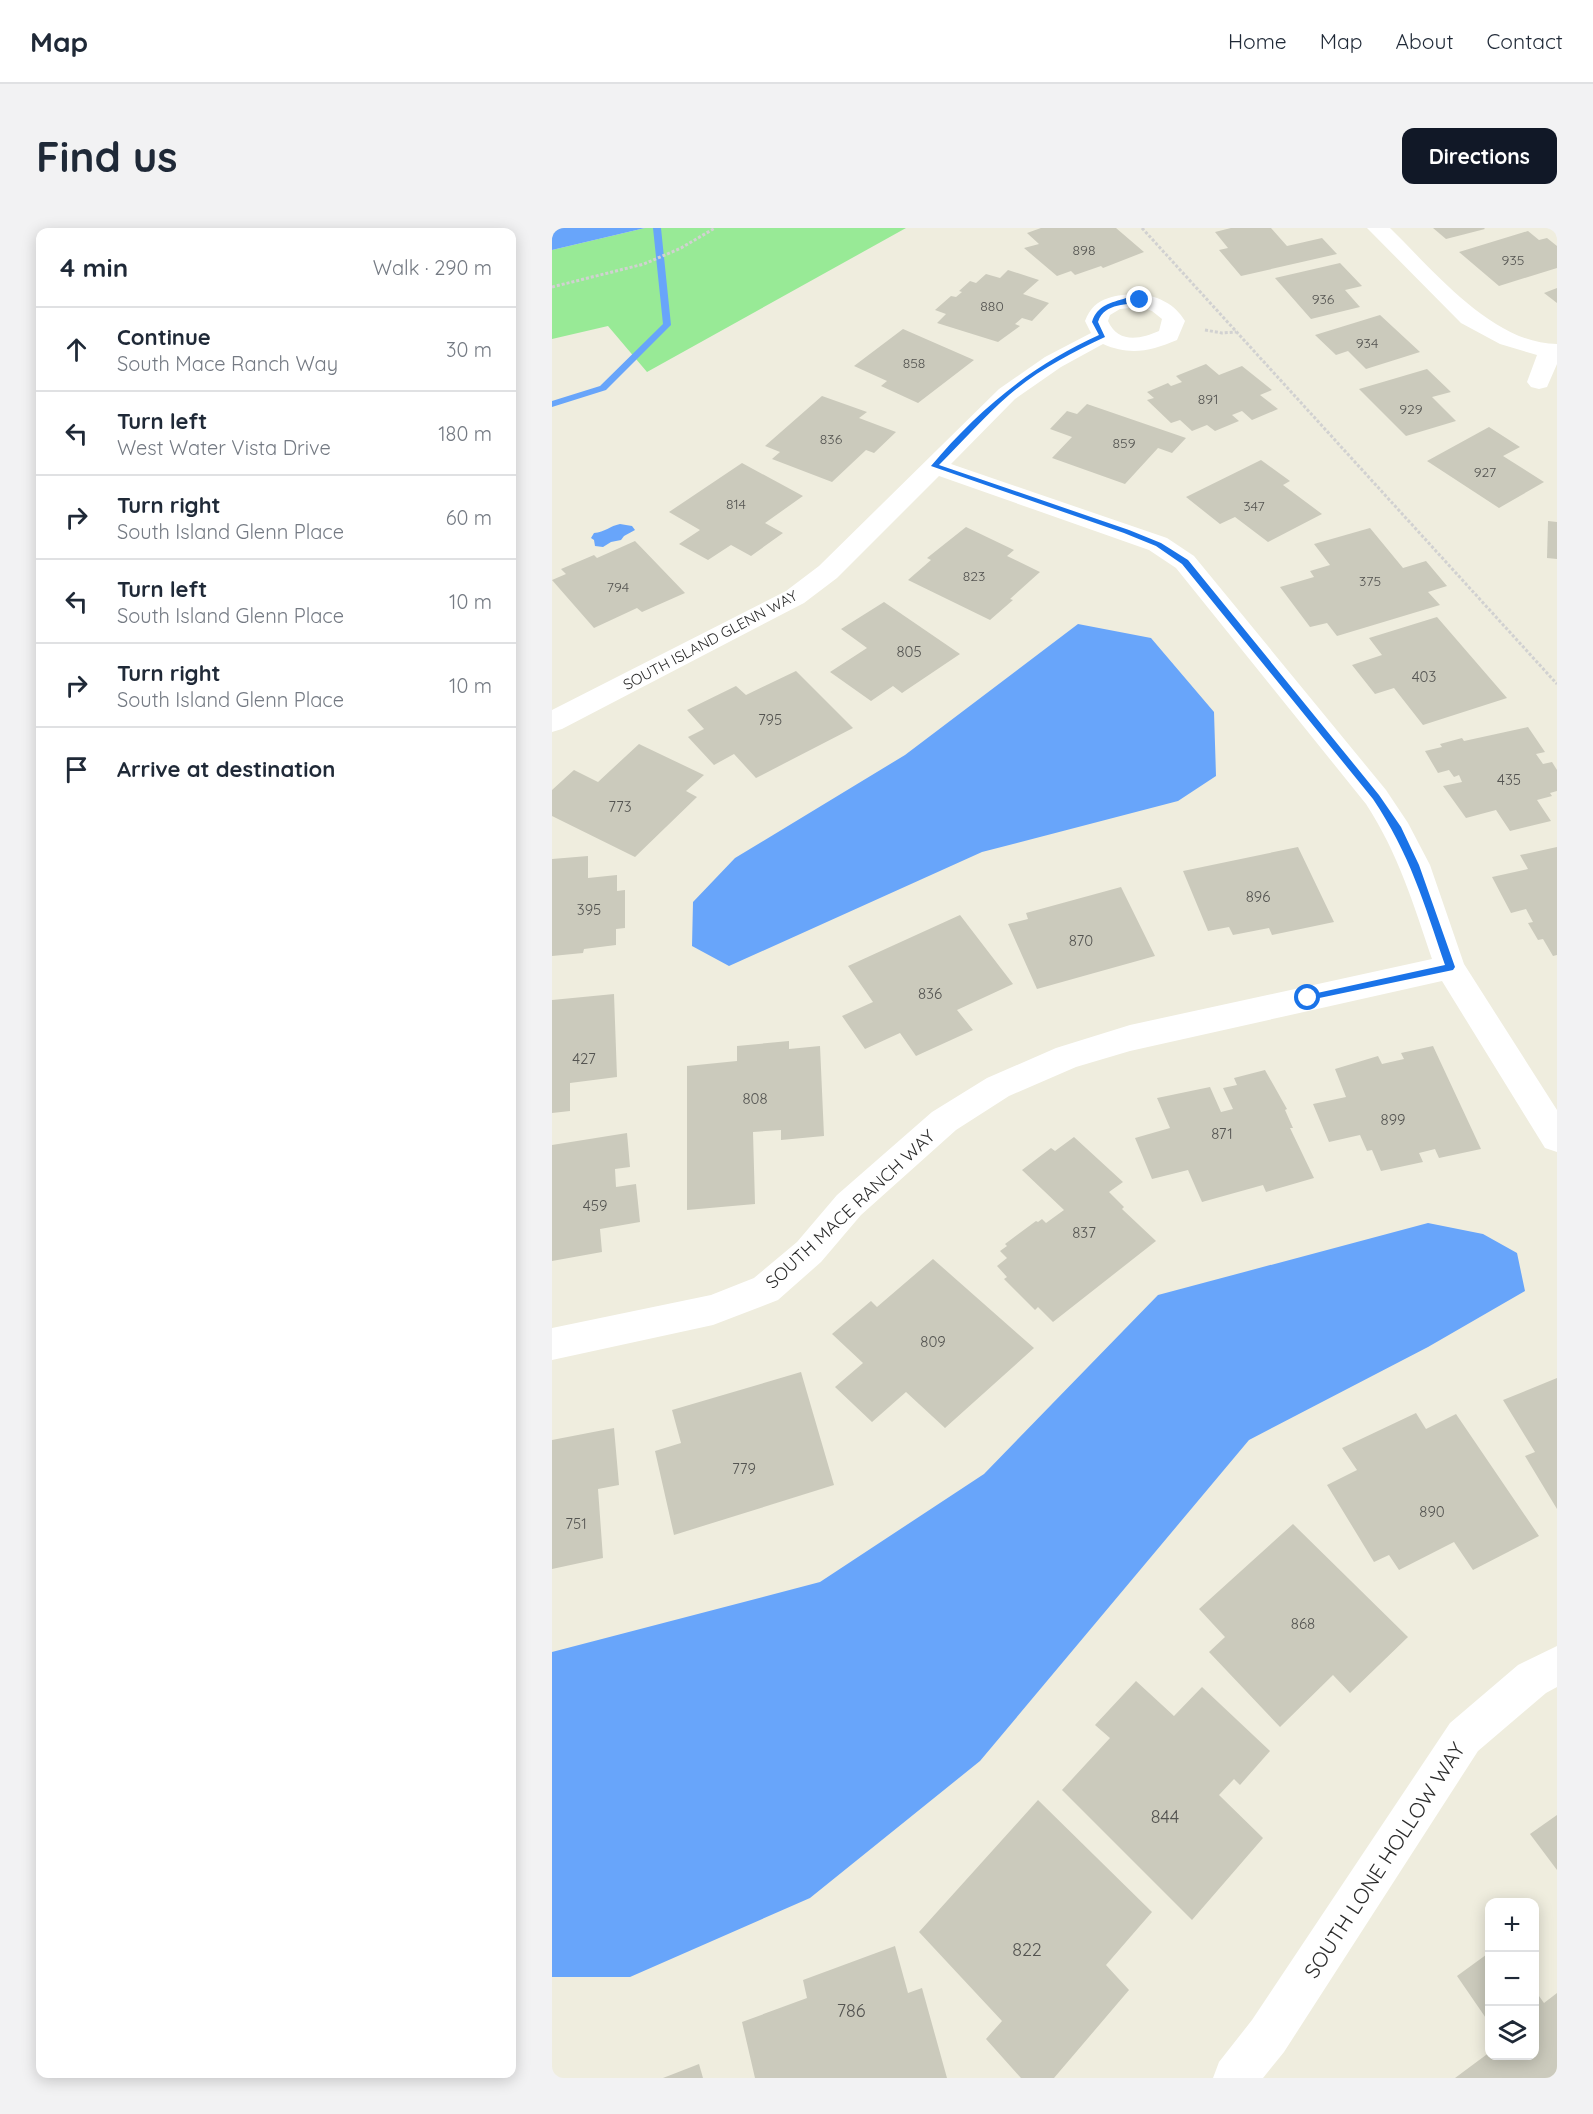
<!DOCTYPE html>
<meta charset="utf-8">
<style>
:root{--surface:#fff;--page:#f2f2f3;--text:#1f2937;--muted:#747a83;--line:#e0e1e3;--accent:#111827}
body{margin:0;font-family:Quicksand,sans-serif;background:var(--page);color:var(--text)}
.controls{position:absolute;right:18px;bottom:18px;display:grid;overflow:hidden;border-radius:12px;box-shadow:0 3px 15px #0003}
.controls button{width:54px;height:54px;display:grid;place-items:center;padding:0;border:0;border-bottom:2px solid var(--line);background:var(--surface);color:var(--text);font:30px sans-serif}
.stop{position:absolute;width:18px;height:18px;margin:-14px;border:4px solid #1a73e8;border-radius:50%;background:#fff}
.stop.end{background:#1a73e8;border-color:#fff;box-shadow:0 2px 6px #0008}
.list{margin:0;padding:0;list-style:none}
h2{display:flex;justify-content:space-between;align-items:center;height:78px;margin:0;padding:0 24px;font-size:26px}
h2 small{font-size:20px;font-weight:400;color:var(--muted)}
.list li{display:grid;grid-template-columns:39px 1fr auto;gap:18px;align-items:center;box-sizing:border-box;height:84px;padding:0 24px;border-top:2px solid var(--line)}
.list b{display:block;font-size:22px;white-space:nowrap}
.list p{margin:0;font-size:20px;white-space:nowrap;color:var(--muted)}
.list em{font-size:20px;font-style:normal;color:var(--muted)}
.icon{flex:none;width:33px;height:33px;fill:none;stroke:currentColor;stroke-width:2;stroke-linecap:round;stroke-linejoin:round}
.map{position:relative;flex:none;width:1005px;height:1850px;overflow:hidden;border-radius:12px}
header{display:flex;align-items:center;gap:36px;box-sizing:border-box;height:84px;padding:0 30px;background:var(--surface);border-bottom:2px solid var(--line)}
header strong{font-size:28px}
nav{display:flex;gap:33px;margin-inline-start:auto;font-size:21px}
.intro{display:flex;align-items:center;justify-content:space-between;box-sizing:border-box;height:144px;padding:0 36px}
h1{margin:0;font-size:42px}
.button{padding:15px 27px;border-radius:12px;background:var(--accent);color:#fff;font-size:21px;font-weight:700}
main{display:flex;gap:36px;padding:0 36px}
aside{flex:1;background:var(--surface);border-radius:12px;box-shadow:0 3px 15px #0003}
.map>svg:first-child{display:block}
.green{fill:#98ea96}
.water{fill:#68a5fa}
.lines{fill:none;stroke-linecap:round;stroke-linejoin:round}
.stream{fill:#68a5fa;fill-rule:evenodd}
.building{fill:#cbcabc}
.path{stroke:#d1d1d1;stroke-width:3;stroke-dasharray:3 2;stroke-linecap:butt}
.street{fill:#fff;fill-rule:evenodd}
.route{fill:#1a73e8}
.labels{text-anchor:middle;dominant-baseline:central;stroke-width:4.5;stroke-linejoin:round;paint-order:stroke}
.far-number-label{font-size:14px;fill:#545451}
.far-street-label{font-size:15px;fill:#2d2d2d;stroke:#fff}
.number-label{font-size:15px;fill:#545451}
.street-label{font-size:18px;fill:#2d2d2d;stroke:#fff}
.near-number-label{font-size:18px;fill:#545451}
.near-street-label{font-size:21px;fill:#2d2d2d;stroke:#fff}
</style>
<header>
<strong>Map</strong>
<nav><a>Home</a><a>Map</a><a>About</a><a>Contact</a></nav>
</header>
<div class="intro"><h1>Find us</h1><a class="button">Directions</a></div>
<main>
<aside>
<h2>4 min<small>Walk · 290 m</small></h2>
<ul class="list">
<li><svg class="icon" aria-label="ahead" viewBox="0 0 24 24"><path d="M12 20V5M6 11l6-6 6 6"/></svg><div><b>Continue</b><p>South Mace Ranch Way</p></div><em>30 m</em></li>
<li><svg class="icon" aria-label="left" viewBox="0 0 24 24"><path d="M17 20v-9H6M10 6l-5 5 5 5"/></svg><div><b>Turn left</b><p>West Water Vista Drive</p></div><em>180 m</em></li>
<li><svg class="icon" aria-label="right" viewBox="0 0 24 24"><path d="M7 20v-9h11M14 6l5 5-5 5"/></svg><div><b>Turn right</b><p>South Island Glenn Place</p></div><em>60 m</em></li>
<li><svg class="icon" aria-label="left" viewBox="0 0 24 24"><path d="M17 20v-9H6M10 6l-5 5 5 5"/></svg><div><b>Turn left</b><p>South Island Glenn Place</p></div><em>10 m</em></li>
<li><svg class="icon" aria-label="right" viewBox="0 0 24 24"><path d="M7 20v-9h11M14 6l5 5-5 5"/></svg><div><b>Turn right</b><p>South Island Glenn Place</p></div><em>10 m</em></li>
<li><svg class="icon" aria-label="arrive" viewBox="0 0 24 24"><path d="M6 21V4h12l-3 4 3 4H6"/></svg><div><b>Arrive at destination</b></div></li>
</ul>
</aside>
<div class="map">
<svg width="1005" height="1850" viewBox="0 0 1005 1850">
<rect width="100%" height="100%" fill="#efedde"/>
<polygon class="green" points="93,0 354,0 95,144 56,98 0,111 0,22"/>
<g class="water">
<polygon points="0,0 93,0 0,22"/>
<path d="M68,296L80,298L83,302L72,308L69,312L59,314L51,319L43,318L42,312L39,310L42,305C53,304 58,298 68,296Z"/>
<polygon points="526,396 599,410 662,484 664,548 626,573 430,624 177,738 140,718 141,674 183,630 353,527"/>
<polygon points="876,995 931,1006 965,1025 973,1063 876,1119 697,1212 428,1533 258,1670 78,1749 0,1749 0,1424 268,1354 432,1246 606,1067"/>
</g>
<g class="lines">
<polygon class="stream" points="101,0 109,0 119,97 54,162 0,179 0,173 48,158 111,96"/>
</g>
<g class="building">
<polygon points="489,0 564,0 592,24 551,40 549,38 523,47 519,43 505,48 472,20 487,16 475,5"/>
<polygon points="679,0 719,0 735,18 770,10 785,26 689,48 667,22 676,20 663,4"/>
<polygon points="881,0 932,0 933,1 894,11"/>
<polygon points="976,3 987,12 995,10 1005,18 1005,40 947,58 907,24"/>
<polygon points="788,35 810,58 793,62 808,79 759,91 723,50"/>
<polygon points="456,42 487,52 471,66 497,75 480,93 470,90 463,96 468,98 446,114 385,95 394,86 383,82 399,68 404,69 410,64 407,63 418,53 424,55 434,46 448,50"/>
<polygon points="1005,60 1005,75 992,65"/>
<polygon points="828,87 868,124 814,141 796,123 784,127 763,107"/>
<polygon points="351,101 422,132 366,175 329,158 335,153 302,138"/>
<polygon points="654,136 667,147 690,138 720,162 708,167 726,181 700,192 690,183 680,187 687,193 663,203 655,197 640,203 628,192 619,195 595,172 602,170 595,164 616,155 619,158 630,154 624,148"/>
<polygon points="875,141 899,164 880,169 904,193 854,208 807,161"/>
<polygon points="270,168 315,184 307,190 344,204 322,225 314,222 280,254 220,231 228,224 213,218"/>
<polygon points="535,176 634,210 620,225 606,220 573,256 500,230 520,209 498,201 515,183 525,186"/>
<polygon points="937,199 968,219 951,228 992,254 947,280 875,233"/>
<polygon points="709,232 738,253 731,257 770,286 716,314 683,289 668,296 634,269"/>
<polygon points="190,235 251,268 213,295 231,305 199,328 179,317 156,332 127,316 148,302 117,284"/>
<polygon points="996,293 1005,294 1005,331 995,330"/>
<polygon points="414,299 462,322 455,328 488,344 458,371 461,372 438,392 356,352 379,332 375,330"/>
<polygon points="818,300 851,340 874,333 895,358 876,364 888,377 785,408 775,395 758,399 728,359 762,349 758,343 778,337 762,316"/>
<polygon points="83,313 133,365 90,384 85,380 42,400 0,352 14,346 9,341 42,327 45,330"/>
<polygon points="332,374 408,426 350,465 341,458 319,473 278,444 315,420 289,401"/>
<polygon points="885,389 955,470 871,497 842,460 823,466 800,437 830,427 817,410"/>
<polygon points="244,443 301,500 204,550 182,526 162,537 136,509 152,501 135,482 184,458 194,467"/>
<polygon points="976,499 993,524 984,526 991,536 1000,534 1005,542 1005,563 998,565 1000,568 985,572 999,593 958,603 944,582 914,590 891,558 910,554 907,547 902,549 897,542 886,545 873,523 890,519 888,516 910,510 912,513"/>
<polygon points="87,516 152,547 134,563 145,569 83,629 0,588 0,562 22,542 46,554"/>
<polygon points="746,619 782,694 720,707 717,700 681,707 677,699 656,703 631,643"/>
<polygon points="1005,619 1005,727 1001,728 991,711 986,712 976,695 981,694 974,681 959,685 940,649 976,641 968,627"/>
<polygon points="36,628 36,650 65,647 65,663 73,662 73,700 64,701 64,717 32,721 31,725 0,728 0,631"/>
<polygon points="569,659 603,728 485,761 456,696 476,691 474,685"/>
<polygon points="408,687 461,756 405,782 421,802 364,828 348,805 313,821 290,788 321,774 296,738"/>
<polygon points="62,766 65,849 18,855 18,883 0,885 0,772"/>
<polygon points="237,813 237,821 268,818 272,908 229,912 229,902 201,904 203,976 135,982 135,838 185,833 185,818"/>
<polygon points="881,818 929,921 887,930 883,921 867,925 871,934 829,943 820,922 815,923 808,907 777,914 761,876 794,869 783,841 826,828 830,836 852,831 849,825"/>
<polygon points="713,842 735,881 733,882 741,900 738,900 762,950 714,964 711,957 650,974 636,942 600,951 583,910 618,900 605,870 658,859 669,884 681,881 671,860 685,857 682,850"/>
<polygon points="75,905 78,939 63,941 64,959 84,956 88,994 48,1001 50,1024 0,1033 0,917"/>
<polygon points="522,909 571,954 557,964 572,979 570,981 604,1013 501,1094 486,1079 483,1082 452,1051 455,1049 445,1038 455,1030 448,1023 455,1018 453,1016 484,993 486,994 490,991 494,995 512,982 470,942 499,920 503,923"/>
<polygon points="381,1031 482,1120 393,1200 354,1164 320,1194 283,1159 311,1135 280,1106 319,1073 325,1079"/>
<polygon points="249,1144 282,1257 122,1307 103,1223 129,1215 120,1182"/>
<polygon points="1005,1150 1005,1281 973,1228 983,1224 951,1172"/>
<polygon points="864,1185 874,1201 904,1186 987,1308 921,1342 902,1314 847,1342 837,1327 822,1334 775,1257 805,1242 790,1220"/>
<polygon points="62,1200 67,1257 46,1261 51,1330 0,1341 0,1212"/>
<polygon points="741,1296 856,1409 798,1465 781,1447 728,1499 657,1424 673,1409 647,1381"/>
<polygon points="584,1453 622,1488 650,1459 718,1523 688,1557 682,1551 667,1567 711,1610 640,1692 510,1562 558,1510 543,1497"/>
<polygon points="486,1572 600,1684 554,1737 577,1762 502,1850 469,1850 434,1811 450,1793 367,1704"/>
<polygon points="1005,1587 1005,1642 978,1606"/>
<polygon points="343,1718 356,1765 370,1760 395,1850 203,1850 190,1794 255,1770 251,1752"/>
<polygon points="938,1724 938,1796 905,1748"/>
<polygon points="982,1761 992,1775 1005,1765 1005,1850 903,1850 938,1824 938,1828 982,1828"/>
<polygon points="147,1836 151,1850 111,1850"/>
</g>
<g class="lines">
<g class="path">
<polyline points="590,0 1005,456"/>
<polyline points="0,59 92,36 129,20 163,0"/>
<polyline points="653,102 670,105 684,104"/>
</g>
<g class="street">
<path d="M815,0H838C881,42 941,116 1005,116V136L995,159L987,161L979,159L975,154L985,127L948,116L909,95Z"/>
<path d="M588,65C608,70 622,75 633,93L625,112C599,123 578,128 551,116L509,139L463,171L399,236L615,310L642,328L834,562L856,595L878,637L912,736L1005,882V924L993,920L890,753L578,823L524,839L457,868L404,902L309,987L269,1034L226,1072L161,1097L0,1132V1100L159,1067L202,1050L245,1014L285,967L380,884L435,850L504,820L578,797L880,731C861,675 847,627 814,576L624,340L597,322L387,248L285,350L252,375L10,501L0,504V482L234,363L267,338L447,161L493,129L539,105L533,93C543,67 564,68 588,65ZM588,79L600,83L610,91L607,103C589,111 566,116 556,93L558,87L568,81Z"/>
<polygon points="1005,1418 1005,1459 994,1465 926,1523 732,1824 711,1850 661,1850 667,1834 700,1792 898,1495 966,1437"/>
</g>
</g>
<path class="route" d="M574,70L591,72C576,79 553,73 546,94L553,109C519,125 486,142 457,167C433,188 410,214 387,237L577,302L609,315L636,332L827,567L849,599L867,637L903,739L901,742L753,773L752,770L756,767L893,737C872,675 858,626 821,571L630,336L604,318L572,305L379,238C426,182 480,137 547,107L540,94C545,77 559,75 574,70Z"/>
<g class="labels">
<g class="far-number-label">
<text x="532" y="22">898</text>
<text x="961" y="32">935</text>
<text x="771" y="71">936</text>
<text x="440" y="78">880</text>
<text x="815" y="115">934</text>
<text x="362" y="135">858</text>
<text x="656" y="171">891</text>
<text x="859" y="181">929</text>
<text x="279" y="211">836</text>
<text x="572" y="215">859</text>
<text x="933" y="244">927</text>
<text x="184" y="276">814</text>
<text x="702" y="278">347</text>
<text x="422" y="348">823</text>
<text x="818" y="353">375</text>
<text x="66" y="359">794</text>
</g>
<g class="far-street-label">
<text transform="translate(158 412) rotate(-28)">SOUTH ISLAND GLENN WAY</text>
</g>
<g class="number-label">
<text x="357" y="423">805</text>
<text x="872" y="448">403</text>
<text x="218" y="491">795</text>
<text x="957" y="551">435</text>
<text x="68" y="578">773</text>
<text x="706" y="668">896</text>
<text x="37" y="681">395</text>
<text x="529" y="712">870</text>
<text x="378" y="765">836</text>
<text x="32" y="830">427</text>
<text x="203" y="870">808</text>
<text x="841" y="891">899</text>
<text x="670" y="905">871</text>
<text x="43" y="977">459</text>
<text x="532" y="1004">837</text>
<text x="381" y="1113">809</text>
<text x="192" y="1240">779</text>
<text x="880" y="1283">890</text>
<text x="24" y="1295">751</text>
<text x="751" y="1395">868</text>
</g>
<g class="street-label">
<text transform="translate(298 981) rotate(-43)">SOUTH MACE RANCH WAY</text>
</g>
<g class="near-number-label">
<text x="613" y="1588">844</text>
<text x="475" y="1721">822</text>
<text x="299" y="1782">786</text>
</g>
<g class="near-street-label">
<text transform="translate(832 1632) rotate(-57)">SOUTH LONE HOLLOW WAY</text>
</g>
</g>
</svg>
<div class="controls">
<button>+</button>
<button>−</button>
<button><svg class="icon" aria-label="layers" viewBox="0 0 24 24"><path d="M12 4l9 5-9 5-9-5zM3 14l9 5 9-5"/></svg></button>
</div>
<div class="stop" style="left:756px;top:770px"></div>
<div class="stop end" style="left:588px;top:72px"></div>
</div>
</main>
